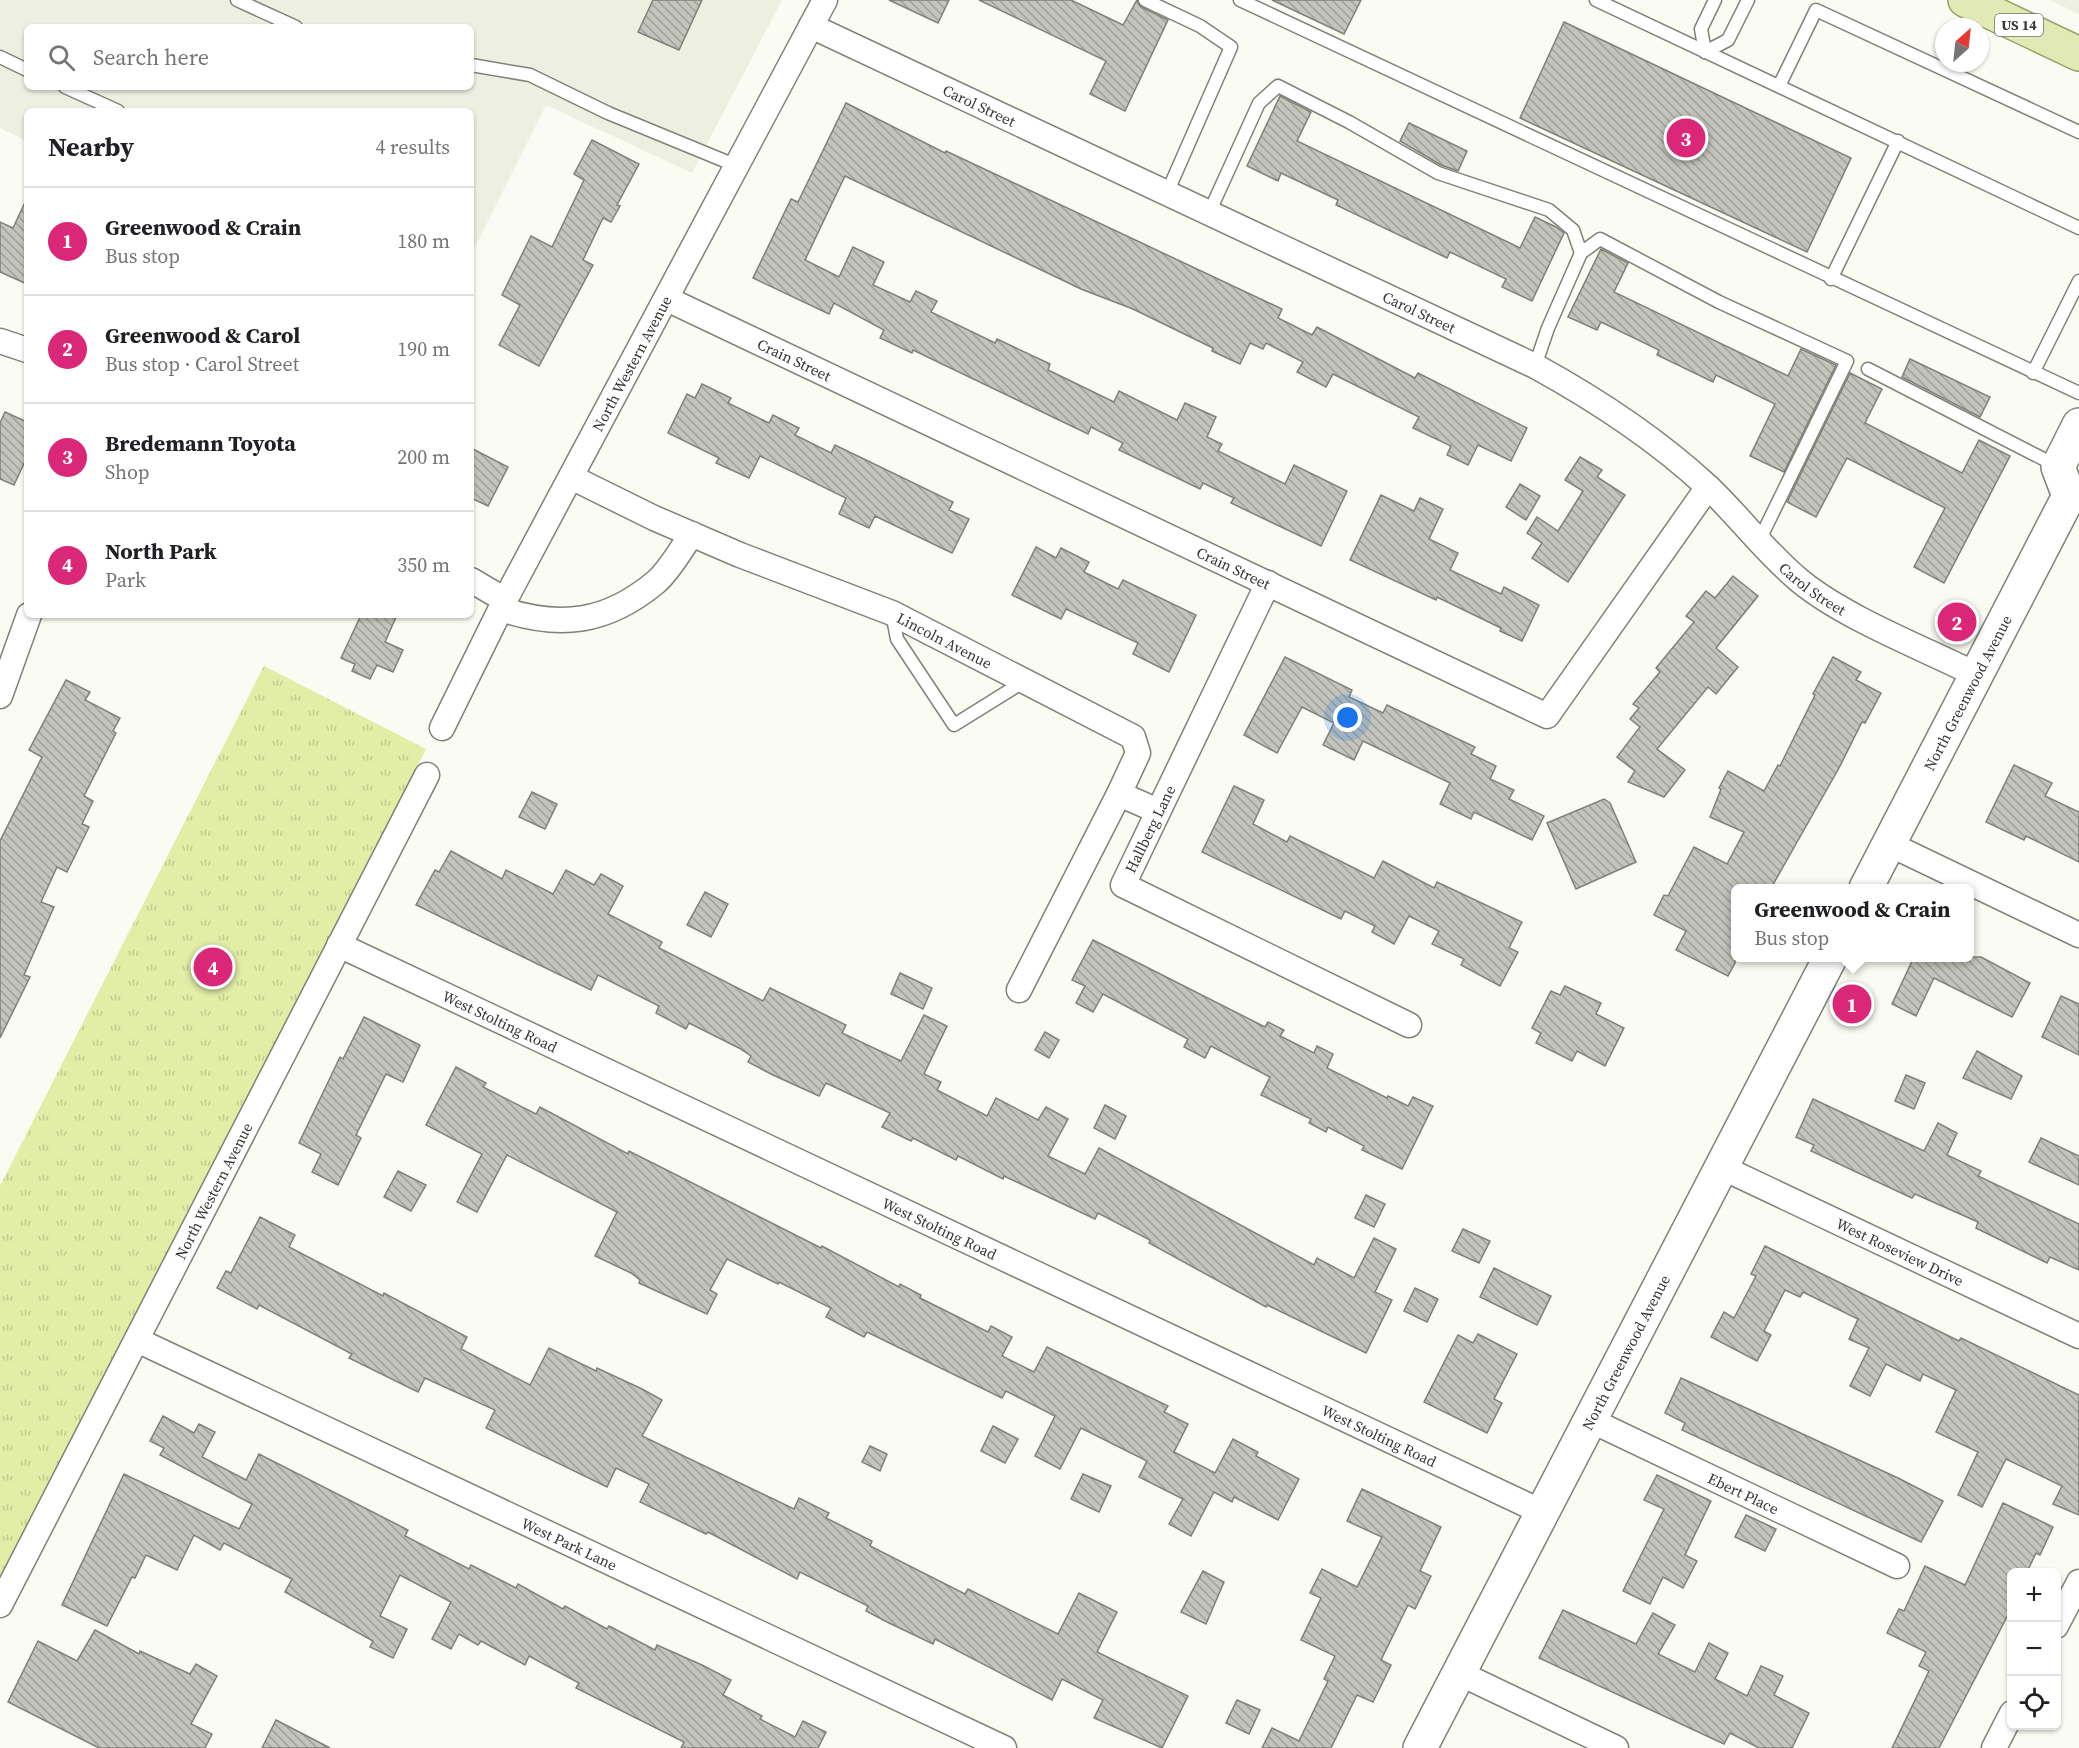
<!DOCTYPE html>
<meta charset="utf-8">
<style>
:root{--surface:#fff;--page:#f2f2f2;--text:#202124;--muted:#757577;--line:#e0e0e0;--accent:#db2777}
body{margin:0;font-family:"Source Serif 4",serif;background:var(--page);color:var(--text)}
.controls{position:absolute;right:18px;bottom:18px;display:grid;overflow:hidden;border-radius:9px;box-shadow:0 2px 4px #0004}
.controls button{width:54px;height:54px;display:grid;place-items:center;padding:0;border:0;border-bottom:2px solid var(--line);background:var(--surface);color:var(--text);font:30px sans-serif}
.compass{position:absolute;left:1935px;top:18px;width:54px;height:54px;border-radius:50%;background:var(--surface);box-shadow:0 2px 4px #0004;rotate:27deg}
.you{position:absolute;left:1348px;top:718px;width:21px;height:21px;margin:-15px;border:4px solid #fff;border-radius:50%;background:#1a73e8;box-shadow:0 0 0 9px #1a73e833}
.badge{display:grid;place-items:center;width:39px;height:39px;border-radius:50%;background:var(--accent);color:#fff;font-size:20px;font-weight:700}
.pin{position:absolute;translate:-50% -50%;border:3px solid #fff;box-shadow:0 2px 6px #0006}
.popup{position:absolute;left:1731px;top:884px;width:243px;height:78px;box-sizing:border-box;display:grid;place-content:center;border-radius:9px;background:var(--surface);filter:drop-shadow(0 2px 4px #0005);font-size:20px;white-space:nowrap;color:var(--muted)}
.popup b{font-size:22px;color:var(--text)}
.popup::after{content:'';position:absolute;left:50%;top:100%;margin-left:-12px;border:12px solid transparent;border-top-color:var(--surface)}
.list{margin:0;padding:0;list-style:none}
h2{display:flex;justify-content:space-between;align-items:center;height:78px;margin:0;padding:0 24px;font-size:26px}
h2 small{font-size:20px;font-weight:400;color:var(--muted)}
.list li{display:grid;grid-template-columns:39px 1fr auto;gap:18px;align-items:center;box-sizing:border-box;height:108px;padding:0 24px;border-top:2px solid var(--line)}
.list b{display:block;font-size:22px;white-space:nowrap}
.list p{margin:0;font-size:20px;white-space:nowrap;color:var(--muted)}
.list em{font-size:20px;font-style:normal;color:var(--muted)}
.icon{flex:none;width:33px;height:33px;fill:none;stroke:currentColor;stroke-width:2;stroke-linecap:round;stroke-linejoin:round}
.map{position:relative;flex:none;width:2079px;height:1748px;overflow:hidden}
.search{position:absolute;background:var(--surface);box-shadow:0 2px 4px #0004;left:24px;top:24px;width:450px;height:66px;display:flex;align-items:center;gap:15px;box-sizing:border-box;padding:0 21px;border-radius:9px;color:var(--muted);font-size:22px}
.panel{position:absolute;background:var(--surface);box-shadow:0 2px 4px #0004;left:24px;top:108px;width:450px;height:510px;border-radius:9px}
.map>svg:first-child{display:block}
.built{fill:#edf0e0;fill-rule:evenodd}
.grass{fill:url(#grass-tufts)}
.building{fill:url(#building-back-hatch);stroke:#7f8179;stroke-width:1.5}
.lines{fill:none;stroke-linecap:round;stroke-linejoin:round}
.service-casing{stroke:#808179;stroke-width:15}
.minor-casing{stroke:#808179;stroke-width:27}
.secondary-casing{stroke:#808179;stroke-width:36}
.primary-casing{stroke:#98a167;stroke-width:36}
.service{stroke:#fff;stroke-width:12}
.minor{stroke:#fff;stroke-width:24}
.secondary{stroke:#fff;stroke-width:33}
.primary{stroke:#e1e9b5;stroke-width:33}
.labels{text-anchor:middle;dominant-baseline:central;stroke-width:5;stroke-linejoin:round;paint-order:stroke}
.shield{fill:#fff;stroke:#727270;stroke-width:1.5}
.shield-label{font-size:14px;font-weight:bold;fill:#353632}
.street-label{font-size:15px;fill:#353632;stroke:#fff}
</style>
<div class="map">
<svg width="2079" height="1748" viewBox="0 0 2079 1748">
<defs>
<pattern id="grass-tufts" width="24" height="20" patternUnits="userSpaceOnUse" patternTransform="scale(1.5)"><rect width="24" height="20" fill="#e2eda6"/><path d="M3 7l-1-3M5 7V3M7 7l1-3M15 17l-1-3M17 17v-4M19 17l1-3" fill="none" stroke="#c2cc8f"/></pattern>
<pattern id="building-back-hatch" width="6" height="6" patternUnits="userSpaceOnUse" patternTransform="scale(1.5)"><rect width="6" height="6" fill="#c3c5bc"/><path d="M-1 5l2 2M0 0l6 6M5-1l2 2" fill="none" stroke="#9fa199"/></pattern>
</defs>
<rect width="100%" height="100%" fill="#fafbf2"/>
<g class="built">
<path d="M0,0H782L692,173L546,105L471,255V111H27V141L0,128ZM27,27H471V87H27Z"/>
<polygon points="2050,0 2079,0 2079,14"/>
</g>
<polygon class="grass" points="264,666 426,749 0,1581 0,1186"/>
<g class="building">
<polygon points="653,0 702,0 679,50 638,32"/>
<polygon points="889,0 949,0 938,23"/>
<polygon points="979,0 1071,0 1123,25 1137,0 1141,7 1168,20 1125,111 1090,94 1106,61"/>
<polygon points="1272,0 1361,0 1344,34"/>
<polygon points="1564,22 1851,158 1807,252 1520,118"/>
<polygon points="1280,96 1311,112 1297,141 1520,248 1535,217 1556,227 1564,233 1532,301 1502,287 1506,279 1450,252 1447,258 1336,205 1338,200 1281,173 1278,181 1247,166"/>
<polygon points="846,103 945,153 946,151 1282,309 1278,318 1312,335 1317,327 1415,378 1418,373 1527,428 1511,461 1478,445 1468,465 1447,455 1451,446 1413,428 1419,417 1333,374 1326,387 1297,372 1303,362 1266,343 1263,349 1250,343 1240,364 1212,351 1213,348 1133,309 1081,289 845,176 805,260 839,277 853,247 884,262 873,285 910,302 916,291 937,301 931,312 995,343 997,339 1050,364 1048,370 1114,402 1119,391 1177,420 1185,403 1216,417 1207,437 1222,444 1218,451 1285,484 1294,465 1347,491 1321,546 1231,503 1234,498 1203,483 1200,489 1119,450 1123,443 1091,427 1088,434 913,350 912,353 880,338 884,330 834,303 829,314 753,278 791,199 798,202"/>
<polygon points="1409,123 1467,151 1458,171 1441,165 1400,141"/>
<polygon points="592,140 639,164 617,205 620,206 611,222 603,218 583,260 593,265 539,366 499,345 520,305 502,295 531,236 552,247 584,180 574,174"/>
<polygon points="27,198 27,284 0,272 0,222 13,228"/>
<polygon points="1601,249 1628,263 1614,292 1788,376 1801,349 1836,365 1784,472 1750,456 1775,404 1716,375 1713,382 1657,355 1659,350 1601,322 1597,330 1568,317"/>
<polygon points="1910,359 1990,397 1980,417 1902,377"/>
<polygon points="1850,373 1882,389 1865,423 1962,473 1979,440 2010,456 1944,583 1914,567 1945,508 1847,458 1816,517 1787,502"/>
<polygon points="702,384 731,398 728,403 769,423 773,415 799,428 795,435 831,453 835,445 953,502 949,510 969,519 952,553 875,516 869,528 839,514 846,498 760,456 749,478 716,463 719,458 668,433 687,394 695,398"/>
<polygon points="5,412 27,422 27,457 14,485 0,479 0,423"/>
<polygon points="471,448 508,467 488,506 471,498"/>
<polygon points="1580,457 1602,470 1597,477 1625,495 1568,582 1532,558 1542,543 1527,533 1537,517 1558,531 1583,491 1565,480"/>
<polygon points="1520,484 1540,496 1526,520 1506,507"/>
<polygon points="1381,495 1414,511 1420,498 1443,509 1429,539 1458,553 1450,570 1501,594 1504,587 1539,605 1522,641 1500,631 1501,628 1437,597 1436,600 1350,560"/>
<polygon points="1036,547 1056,558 1061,548 1089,562 1084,572 1118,589 1123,580 1196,615 1169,672 1133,654 1138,643 1066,609 1061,619 1012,595"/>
<polygon points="1733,576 1758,596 1716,648 1738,667 1716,694 1708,687 1657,749 1685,770 1664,797 1628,782 1635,771 1617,757 1640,727 1630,719 1639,708 1633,704 1660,672 1656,668 1694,622 1686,616 1706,591 1715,598"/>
<polygon points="361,615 397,615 385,642 403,650 393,672 377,665 370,679 352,671 355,664 341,658"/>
<polygon points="1285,657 1352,690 1349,697 1383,713 1387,705 1475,747 1471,754 1496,766 1490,779 1514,790 1509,799 1544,816 1532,840 1474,812 1471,819 1440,804 1450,783 1363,741 1354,760 1323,745 1334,723 1302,707 1277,753 1244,735"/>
<polygon points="1833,657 1861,672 1856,680 1881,693 1865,723 1862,722 1839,768 1771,888 1735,888 1735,963 1728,976 1676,950 1686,931 1654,915 1664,895 1668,896 1694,847 1727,864 1744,832 1710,817 1721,789 1719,788 1728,771 1764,791 1778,765 1780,766 1815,695 1813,694"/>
<polygon points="66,680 90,692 85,700 120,718 113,731 116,733 84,796 93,801 82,824 89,827 67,872 57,867 41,902 54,907 24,975 30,977 0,1038 0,841 42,757 29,750"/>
<polygon points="2014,765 2052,783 2045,796 2079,812 2079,862 2026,836 2024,840 1986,822"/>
<polygon points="1234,786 1264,800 1253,824 1287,842 1290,836 1374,878 1383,861 1434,888 1437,882 1522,922 1509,948 1518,952 1500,986 1461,965 1464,959 1432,944 1439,931 1409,916 1394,944 1372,932 1375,926 1345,911 1341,919 1202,852"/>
<polygon points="532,792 557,804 545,829 519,817"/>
<polygon points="1604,799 1610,803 1636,862 1576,889 1547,823"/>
<polygon points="451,851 502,879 506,870 553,894 566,870 594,885 601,874 623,886 608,914 662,942 659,948 763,1001 770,988 846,1025 842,1033 901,1061 924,1015 947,1026 924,1074 941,1082 937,1090 987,1116 996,1098 1038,1120 1046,1107 1068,1119 1048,1156 1085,1174 1099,1148 1314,1265 1317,1258 1354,1278 1374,1238 1396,1249 1375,1292 1392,1300 1366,1353 1267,1305 1266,1307 1149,1243 1150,1240 1098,1213 1095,1219 1004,1176 1003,1179 958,1156 956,1160 913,1138 911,1141 882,1127 890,1113 826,1083 819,1096 773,1075 748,1062 751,1056 739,1048 689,1023 686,1029 656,1013 659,1006 598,975 591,990 416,905 435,870 439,872"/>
<polygon points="705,892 728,904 711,937 687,925"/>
<polygon points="1093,940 1265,1027 1268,1022 1284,1030 1280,1036 1314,1053 1317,1046 1333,1054 1327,1068 1387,1098 1388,1096 1408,1106 1413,1097 1433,1106 1402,1169 1362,1150 1364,1146 1328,1127 1326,1132 1309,1123 1311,1119 1261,1095 1270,1077 1211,1046 1205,1058 1184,1047 1188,1039 1103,994 1093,1012 1076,1003 1085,986 1072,980"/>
<polygon points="1914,957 1981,957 2030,983 2012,1017 1934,978 1916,1016 1892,1004"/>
<polygon points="900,973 932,988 923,1009 891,994"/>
<polygon points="1565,986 1601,1003 1596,1014 1624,1028 1605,1066 1577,1051 1572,1061 1536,1043 1541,1033 1532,1028 1551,991 1560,995"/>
<polygon points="2061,996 2079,1004 2079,1055 2042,1037"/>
<polygon points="364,1017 420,1045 403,1082 386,1074 356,1135 361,1138 338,1185 312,1172 321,1154 299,1143 340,1057 343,1059"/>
<polygon points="1045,1032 1059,1040 1049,1058 1035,1050"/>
<polygon points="1977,1051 2022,1076 2011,1099 1963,1078"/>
<polygon points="456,1067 486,1083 483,1087 536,1114 540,1107 628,1154 629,1151 821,1248 822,1246 899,1287 900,1284 921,1295 920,1298 988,1332 991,1326 1012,1337 1002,1356 1034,1372 1047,1347 1168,1406 1164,1412 1188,1424 1174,1452 1215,1473 1233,1439 1258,1452 1256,1456 1299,1479 1278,1520 1234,1497 1232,1502 1214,1492 1191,1536 1169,1524 1183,1499 1139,1477 1147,1461 1081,1428 1060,1469 1035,1456 1055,1416 1006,1391 1002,1398 867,1332 864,1337 826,1317 831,1308 779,1282 778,1284 727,1259 710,1290 717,1294 707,1314 639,1283 640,1280 631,1273 595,1256 617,1212 507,1155 477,1212 457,1202 482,1154 426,1125"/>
<polygon points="1906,1075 1925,1083 1914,1109 1895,1101"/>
<polygon points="1813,1099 1924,1151 1938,1123 1957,1133 1947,1155 1981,1171 1978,1176 2079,1224 2079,1270 2050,1257 2047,1263 1976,1228 1978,1222 1915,1194 1912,1198 1811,1151 1814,1145 1796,1137"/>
<polygon points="1105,1105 1126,1116 1115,1139 1094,1128"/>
<polygon points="2041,1138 2079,1156 2079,1185 2029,1162"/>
<polygon points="398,1171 426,1185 411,1211 384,1197"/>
<polygon points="1366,1195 1385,1204 1374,1227 1355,1218"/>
<polygon points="260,1217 295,1235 289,1247 383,1296 384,1293 467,1337 461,1349 530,1385 549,1348 596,1371 597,1368 642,1389 662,1400 642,1436 794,1509 799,1498 829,1513 826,1518 872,1541 870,1546 965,1594 968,1589 1058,1634 1079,1593 1117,1612 1097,1652 1188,1696 1162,1748 1094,1718 1103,1700 1062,1679 1052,1700 935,1639 933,1644 887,1622 866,1611 868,1606 800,1572 797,1579 708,1532 706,1534 640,1502 649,1484 616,1468 607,1487 486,1428 495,1410 425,1378 418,1392 349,1358 352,1354 259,1305 257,1309 217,1288 226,1271 231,1273"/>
<polygon points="1463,1229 1490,1241 1479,1263 1452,1251"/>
<polygon points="1765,1246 1959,1341 1961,1338 2079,1395 2079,1515 2053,1504 2062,1486 2006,1459 1982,1507 1958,1495 1978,1452 1936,1432 1956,1390 1923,1374 1920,1381 1886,1364 1870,1396 1850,1386 1869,1348 1849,1339 1858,1319 1803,1292 1800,1297 1785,1290 1764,1331 1771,1335 1757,1361 1711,1337 1724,1312 1734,1318 1756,1276 1751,1274"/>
<polygon points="1494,1268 1551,1296 1537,1325 1480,1297"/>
<polygon points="1415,1288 1438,1299 1427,1322 1404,1311"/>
<polygon points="1478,1334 1517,1354 1494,1399 1502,1403 1487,1433 1424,1402 1458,1335 1473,1343"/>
<polygon points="1681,1378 1898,1478 1943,1501 1921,1542 1682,1430 1685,1423 1665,1413"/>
<polygon points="163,1416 194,1433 199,1424 215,1432 202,1457 246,1480 259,1454 408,1530 405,1536 469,1569 471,1565 516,1588 518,1584 563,1609 565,1606 607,1629 609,1626 655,1650 657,1645 702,1665 731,1680 723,1695 762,1716 760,1719 795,1737 803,1721 826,1732 818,1748 681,1748 684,1742 576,1688 579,1683 529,1656 525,1665 481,1641 478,1645 459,1634 451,1649 432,1639 451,1602 400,1575 380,1616 407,1629 393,1658 370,1647 373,1641 285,1592 292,1579 224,1543 220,1550 194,1535 177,1570 146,1555 135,1578 132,1577 107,1626 62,1605 124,1474 239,1529 252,1504 160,1455 164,1448 150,1441"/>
<polygon points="993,1426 1018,1439 1005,1463 981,1451"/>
<polygon points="870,1446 887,1454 880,1471 862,1462"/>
<polygon points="1083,1474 1111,1486 1099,1512 1071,1499"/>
<polygon points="1657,1475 1711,1501 1685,1555 1697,1561 1683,1588 1663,1577 1650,1604 1623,1591 1664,1509 1644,1500"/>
<polygon points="1362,1489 1441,1527 1420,1571 1431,1576 1415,1609 1408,1605 1381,1660 1391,1665 1373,1702 1357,1695 1331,1748 1262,1748 1272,1728 1299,1741 1328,1681 1324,1679 1335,1656 1301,1640 1321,1598 1310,1593 1322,1569 1357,1587 1382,1537 1347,1521"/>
<polygon points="2003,1503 2053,1527 2040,1555 2036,1553 2027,1572 2012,1572 2012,1607 1939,1748 1892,1748 1929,1671 1919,1666 1926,1652 1887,1633 1899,1609 1904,1611 1925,1566 1965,1585"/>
<polygon points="1746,1515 1776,1529 1765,1551 1735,1537"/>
<polygon points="1203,1571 1224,1582 1206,1624 1181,1612"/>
<polygon points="1563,1610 1636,1644 1653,1613 1675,1625 1658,1654 1695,1672 1709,1643 1728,1653 1715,1679 1747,1696 1761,1666 1783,1676 1774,1695 1809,1713 1792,1748 1759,1748 1730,1733 1724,1744 1539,1658"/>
<polygon points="95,1630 139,1654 140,1651 190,1674 196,1664 217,1676 191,1724 212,1734 205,1748 99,1748 8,1702 38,1641 77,1661"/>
<polygon points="1237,1700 1260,1710 1249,1734 1226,1723"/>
<polygon points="276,1720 330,1748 262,1748"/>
</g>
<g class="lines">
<g class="service-casing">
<g id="service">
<polyline points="237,0 296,27"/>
<polyline points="1145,0 1200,26 1231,47 1167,193"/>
<polyline points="1240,0 2079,393"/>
<polyline points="1596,0 2079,228"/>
<polyline points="1705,52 1728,40 1748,0"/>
<polyline points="1705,52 1701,29 1715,0"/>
<polyline points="0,57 27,70"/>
<polyline points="471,65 530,75 608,113 737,166"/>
<polyline points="1780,84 1816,10 2079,132"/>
<polyline points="65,87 118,111"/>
<polyline points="1209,213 1259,103 1278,86 1349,122 1438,173 1549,210 1573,230 1581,253 1548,328 1535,366"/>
<polyline points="1581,253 1600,239 1719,302 1847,361 1758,543"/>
<polyline points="1831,279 1898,141"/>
<polyline points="1868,369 2057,466"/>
<polyline points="2033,373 2079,281"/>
<polyline points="892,613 897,639 954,725 1023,682"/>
</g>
</g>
<g class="minor-casing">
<g id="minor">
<path id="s1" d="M811,26L1535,366C1597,400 1655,438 1707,486C1739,516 1765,552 1800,581C1845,618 1923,648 1977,675"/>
<path id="s2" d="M667,299L1547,716L1708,487"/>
<polyline points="0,341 27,350"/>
<path id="s3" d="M571,477L654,518L740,555L892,613L1133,737L1138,753L1119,794L1019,990"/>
<polyline points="471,580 505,600"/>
<polyline points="1268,583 1123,885 1409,1025"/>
<path d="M501,609C560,629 607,623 656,582C670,570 681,549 692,534"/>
<polyline points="0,696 29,615"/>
<path id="s4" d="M442,728L505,600L825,0"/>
<polyline points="1119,794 1158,811"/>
<polyline points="1889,844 2079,935"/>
<path id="s5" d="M339,945L1542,1512"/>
<path id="s6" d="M1721,1167L2079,1336"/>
<path id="s7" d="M137,1340L1004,1748"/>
<path id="s8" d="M1590,1420L1897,1566"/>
<path id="s9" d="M0,1605L427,775"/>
<polyline points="2056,1626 2079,1582"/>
<polyline points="1459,1673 1616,1748"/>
<polyline points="1994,1748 2012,1713"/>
</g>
</g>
<g class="secondary-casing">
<g id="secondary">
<polyline points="2069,496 2058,467 2079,425"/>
<path id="s10" d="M1866,888L2069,496L2079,491"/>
<path id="s11" d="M1420,1748L1830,958"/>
</g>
</g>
<g class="primary-casing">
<polyline id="primary" points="1965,0 2079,54"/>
</g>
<use href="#service" class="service"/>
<use href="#minor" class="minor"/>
<use href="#secondary" class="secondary"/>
<use href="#primary" class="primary"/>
</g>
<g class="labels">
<rect class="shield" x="1995" y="14" width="48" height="22" rx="4.5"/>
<g class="shield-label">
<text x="2019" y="25">US 14</text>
</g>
<g class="street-label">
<text stroke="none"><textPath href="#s1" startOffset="186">Carol Street</textPath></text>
<text stroke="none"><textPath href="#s1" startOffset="672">Carol Street</textPath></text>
<text stroke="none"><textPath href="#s2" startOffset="141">Crain Street</textPath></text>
<text stroke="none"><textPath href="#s4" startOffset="411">North Western Avenue</textPath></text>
<text stroke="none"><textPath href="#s2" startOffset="627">Crain Street</textPath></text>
<text stroke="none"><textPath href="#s1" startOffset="1158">Carol Street</textPath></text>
<text stroke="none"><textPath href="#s3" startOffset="408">Lincoln Avenue</textPath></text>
<text stroke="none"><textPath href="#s10" startOffset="220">North Greenwood Avenue</textPath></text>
<text transform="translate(1150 829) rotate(-64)">Hallberg Lane</text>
<text stroke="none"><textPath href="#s5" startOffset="178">West Stolting Road</textPath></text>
<text stroke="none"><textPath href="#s9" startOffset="466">North Western Avenue</textPath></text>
<text stroke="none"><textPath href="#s5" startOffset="664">West Stolting Road</textPath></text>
<text stroke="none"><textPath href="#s6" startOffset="198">West Roseview Drive</textPath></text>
<text stroke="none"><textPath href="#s11" startOffset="446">North Greenwood Avenue</textPath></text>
<text stroke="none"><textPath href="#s5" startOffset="1150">West Stolting Road</textPath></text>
<text stroke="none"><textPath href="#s8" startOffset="170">Ebert Place</textPath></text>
<text stroke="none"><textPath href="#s7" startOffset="478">West Park Lane</textPath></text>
</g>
</g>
</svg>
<div class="controls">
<button>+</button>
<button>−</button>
<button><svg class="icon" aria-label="locate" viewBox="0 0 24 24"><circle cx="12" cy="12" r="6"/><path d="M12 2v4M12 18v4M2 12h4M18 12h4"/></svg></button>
</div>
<svg class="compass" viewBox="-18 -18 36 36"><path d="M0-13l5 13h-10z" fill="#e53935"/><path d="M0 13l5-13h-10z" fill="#757577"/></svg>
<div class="you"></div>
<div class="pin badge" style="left:1852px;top:1004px">1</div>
<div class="popup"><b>Greenwood &amp; Crain</b>Bus stop</div>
<div class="pin badge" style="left:1957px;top:622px">2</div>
<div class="pin badge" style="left:1686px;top:138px">3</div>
<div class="pin badge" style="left:213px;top:967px">4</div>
<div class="search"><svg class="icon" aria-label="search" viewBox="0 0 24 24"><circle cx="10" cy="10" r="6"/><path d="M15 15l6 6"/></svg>Search here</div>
<section class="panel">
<h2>Nearby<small>4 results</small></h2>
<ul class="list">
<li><span class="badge">1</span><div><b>Greenwood &amp; Crain</b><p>Bus stop</p></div><em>180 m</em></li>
<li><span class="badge">2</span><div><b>Greenwood &amp; Carol</b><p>Bus stop · Carol Street</p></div><em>190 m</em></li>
<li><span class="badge">3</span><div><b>Bredemann Toyota</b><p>Shop</p></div><em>200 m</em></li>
<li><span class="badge">4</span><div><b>North Park</b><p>Park</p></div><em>350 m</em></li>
</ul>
</section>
</div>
